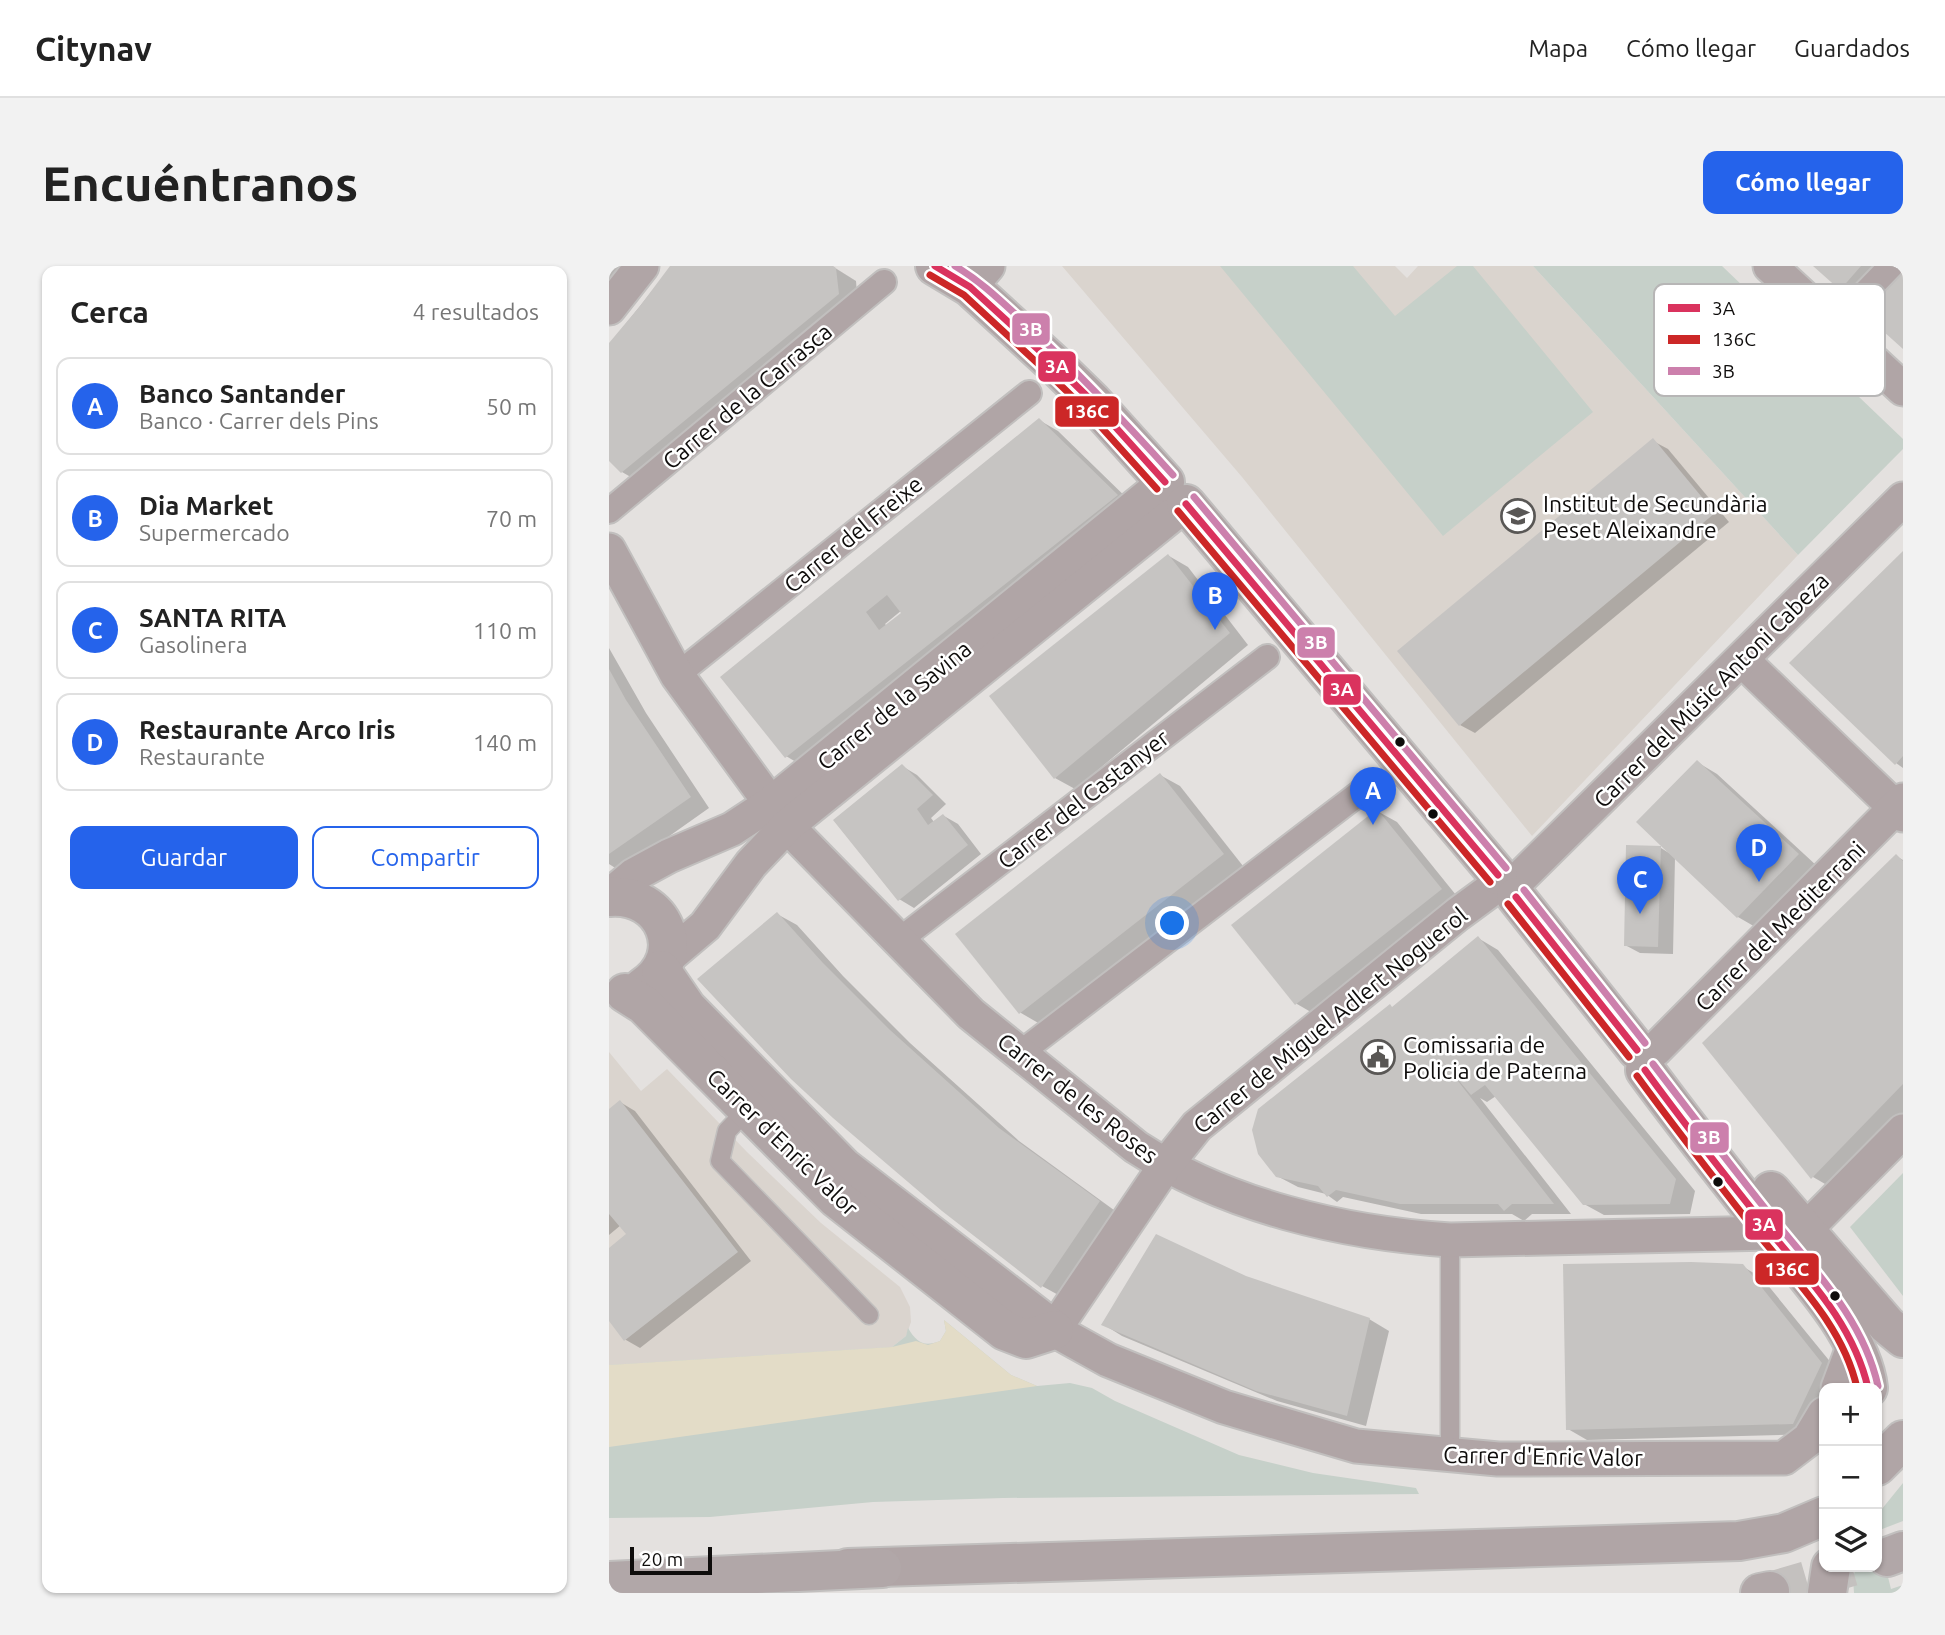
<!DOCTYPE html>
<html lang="es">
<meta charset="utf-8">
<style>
:root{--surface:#fff;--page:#f2f2f2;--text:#222;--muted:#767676;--line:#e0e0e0;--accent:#2563eb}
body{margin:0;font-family:Ubuntu,sans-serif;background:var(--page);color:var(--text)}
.controls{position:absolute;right:21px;bottom:21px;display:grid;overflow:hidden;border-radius:14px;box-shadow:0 2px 5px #0004}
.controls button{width:63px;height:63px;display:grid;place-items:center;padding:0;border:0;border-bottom:2px solid var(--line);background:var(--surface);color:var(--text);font:35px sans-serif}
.scale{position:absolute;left:21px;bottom:18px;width:82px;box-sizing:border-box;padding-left:7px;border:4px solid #0e0c0b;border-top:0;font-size:19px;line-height:24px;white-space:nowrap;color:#0e0c0b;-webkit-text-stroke:5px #fff;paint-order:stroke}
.you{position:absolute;left:564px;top:658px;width:24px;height:24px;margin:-18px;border:5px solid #fff;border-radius:50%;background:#1a73e8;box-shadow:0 0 0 10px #1a73e833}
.badge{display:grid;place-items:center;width:46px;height:46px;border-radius:50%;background:var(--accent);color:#fff;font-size:23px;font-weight:700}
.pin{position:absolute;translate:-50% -58px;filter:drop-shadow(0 2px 4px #0008)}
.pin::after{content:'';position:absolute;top:37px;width:24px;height:21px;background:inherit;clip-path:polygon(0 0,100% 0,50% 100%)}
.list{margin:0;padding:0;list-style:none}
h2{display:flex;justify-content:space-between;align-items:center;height:91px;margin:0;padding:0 28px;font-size:30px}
h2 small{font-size:23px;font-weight:400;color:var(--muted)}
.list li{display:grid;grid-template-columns:46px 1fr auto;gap:21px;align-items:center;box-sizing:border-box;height:98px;margin:0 14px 14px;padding:0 14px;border:2px solid var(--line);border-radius:14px}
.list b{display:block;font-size:26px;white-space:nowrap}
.list p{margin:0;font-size:23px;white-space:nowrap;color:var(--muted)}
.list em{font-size:23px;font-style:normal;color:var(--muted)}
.actions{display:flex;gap:14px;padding:21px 28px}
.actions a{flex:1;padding:16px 0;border:2px solid var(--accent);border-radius:14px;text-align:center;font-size:24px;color:var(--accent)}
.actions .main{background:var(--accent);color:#fff}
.icon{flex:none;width:38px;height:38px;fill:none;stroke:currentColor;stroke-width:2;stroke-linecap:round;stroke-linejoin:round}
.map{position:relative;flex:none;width:1294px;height:1327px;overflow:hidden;border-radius:14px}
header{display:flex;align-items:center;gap:42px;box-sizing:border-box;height:98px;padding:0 35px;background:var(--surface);border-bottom:2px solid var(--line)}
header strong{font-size:33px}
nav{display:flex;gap:38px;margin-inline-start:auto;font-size:24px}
.intro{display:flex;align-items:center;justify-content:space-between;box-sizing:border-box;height:168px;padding:0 42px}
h1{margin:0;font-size:49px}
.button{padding:18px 32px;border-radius:14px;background:var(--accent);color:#fff;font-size:24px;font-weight:700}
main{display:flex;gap:42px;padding:0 42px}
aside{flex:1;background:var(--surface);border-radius:14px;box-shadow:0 2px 5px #0004}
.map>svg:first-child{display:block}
.built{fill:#dad4ce}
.green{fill:#c6d0c9}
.sand{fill:#e3dcc7}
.shadow{fill:#0003;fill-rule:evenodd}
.building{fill:#c6c4c2;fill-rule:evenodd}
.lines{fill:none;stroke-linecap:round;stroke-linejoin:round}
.primary-tunnel{stroke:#c4c1bf;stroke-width:38;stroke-dasharray:38 19;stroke-linecap:butt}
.service-casing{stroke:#c1bfbe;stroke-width:21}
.pedestrian-casing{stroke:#c1bfbe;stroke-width:28}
.minor-casing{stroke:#c1bfbe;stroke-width:37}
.tertiary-casing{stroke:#c1bfbe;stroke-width:42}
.primary-casing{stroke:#c1bfbe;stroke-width:42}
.service{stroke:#b0a5a6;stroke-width:18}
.pedestrian{stroke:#b0a5a6;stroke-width:24}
.minor{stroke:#b0a5a6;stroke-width:33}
.tertiary{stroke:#b0a5a6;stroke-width:38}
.primary{stroke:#b1a7a8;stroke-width:38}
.bus-1-casing{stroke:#fff;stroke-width:12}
.bus-2-casing{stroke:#fff;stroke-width:12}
.bus-3-casing{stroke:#fff;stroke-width:12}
.bus-1{stroke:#da335e;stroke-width:7}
.bus-2{stroke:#cc2727;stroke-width:7}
.bus-3{stroke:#cc80ac;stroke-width:7}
.bus-dot{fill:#0e0c0b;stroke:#fff;stroke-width:2.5}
.labels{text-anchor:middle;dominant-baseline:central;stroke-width:5;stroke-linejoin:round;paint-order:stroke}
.street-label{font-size:23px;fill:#0e0c0b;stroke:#fff}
.poi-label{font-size:23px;fill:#0e0c0b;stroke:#fff;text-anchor:start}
.key{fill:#fff;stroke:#b7b6b6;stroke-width:2}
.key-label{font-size:19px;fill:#0e0c0b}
.line-badge{stroke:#fff;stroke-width:2.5}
.badge-label{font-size:19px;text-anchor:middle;font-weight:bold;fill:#fff}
</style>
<header>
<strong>Citynav</strong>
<nav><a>Mapa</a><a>Cómo llegar</a><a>Guardados</a></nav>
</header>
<div class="intro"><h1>Encuéntranos</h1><a class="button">Cómo llegar</a></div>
<main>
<aside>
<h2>Cerca<small>4 resultados</small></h2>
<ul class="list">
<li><span class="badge">A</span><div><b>Banco Santander</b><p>Banco · Carrer dels Pins</p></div><em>50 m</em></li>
<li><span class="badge">B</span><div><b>Dia Market</b><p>Supermercado</p></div><em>70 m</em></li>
<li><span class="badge">C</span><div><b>SANTA RITA</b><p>Gasolinera</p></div><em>110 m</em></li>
<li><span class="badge">D</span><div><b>Restaurante Arco Iris</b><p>Restaurante</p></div><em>140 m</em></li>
</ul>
<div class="actions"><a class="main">Guardar</a><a>Compartir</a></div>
</aside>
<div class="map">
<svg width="1294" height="1327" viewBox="0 0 1294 1327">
<rect width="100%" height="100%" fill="#e4e1df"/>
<g class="built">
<polygon points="453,0 786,0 798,12 809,0 924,0 1189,289 923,570 633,211"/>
<polygon points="0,786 32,825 58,803 138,886 212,957 291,1021 301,1041 302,1056 297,1070 283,1081 0,1099"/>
</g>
<g class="green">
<polygon points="611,0 744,0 786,50 848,0 864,0 984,146 834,270"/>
<polygon points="924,0 1113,0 1294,173 1294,183 1189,289"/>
<polygon points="1294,907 1294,1030 1241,961"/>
<path d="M335,1054L402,1109L428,1120L461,1117L483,1122L506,1135L630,1189L704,1207L807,1222L810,1228L394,1232L264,1236L101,1251L0,1252V1099L283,1081L297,1070L299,1062C308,1077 315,1081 331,1075L337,1065Z"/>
<polygon points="1294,1217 1294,1255 1268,1265 1268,1249"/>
<polygon points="1268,1267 1282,1323 1294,1319 1294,1327 1245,1327 1244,1312 1247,1301 1268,1301"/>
</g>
<polygon class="sand" points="335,1054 402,1109 428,1120 0,1181 0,1099 283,1081 307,1075 319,1079 331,1075 337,1065"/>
<g class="shadow">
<polygon points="0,0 36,0 0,47"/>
<polygon points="63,0 223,0 247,15 249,40 32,217 13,206 0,193 0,79"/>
<polygon points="1207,0 1294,0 1263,40 1232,23"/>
<path d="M430,154L449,165L527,241L197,502L177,490L114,411ZM293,344L295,347L278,360L276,358Z"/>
<polygon points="1044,175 1059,183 1120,256 866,467 851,459"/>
<polygon points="1294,287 1294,502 1287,497"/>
<polygon points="560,290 579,301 639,379 466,523 446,512"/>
<polygon points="0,382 37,447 100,542 11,605 0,598"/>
<polygon points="1088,496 1108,508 1208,600 1148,662 1129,651 1066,591 1064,688 1031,687 1016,679 1052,582 1060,587"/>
<polygon points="293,500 308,509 337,538 322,552 325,556 335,550 349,558 372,588 305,642 290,633"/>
<polygon points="551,509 571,520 634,600 431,758 412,747 349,668"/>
<polygon points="768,545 788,556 851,634 707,749 688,738 625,659"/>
<polygon points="1287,590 1294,594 1294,849 1223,922 1204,911"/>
<polygon points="168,648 188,659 234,710 301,777 410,875 509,947 453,1031 433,1020 334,944"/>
<polygon points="869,672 889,684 1086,925 1081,948 995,949 975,938 887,830 878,836 871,832 962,948 923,948 915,955 903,948 812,948 734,931 728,936 717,928 689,921 668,910 785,742"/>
<polygon points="11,836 26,845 142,995 31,1082 17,1074 0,1053 0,984 19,969 12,959 0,969 0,845"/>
<polygon points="1133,1000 1153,1012 1232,1109 1215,1122 1215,1144 1204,1168 978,1174 959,1163"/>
<polygon points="636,1012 760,1053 780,1065 757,1160 668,1135 513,1070 494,1058"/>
</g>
<g class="building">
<polygon points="61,0 224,0 227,2 230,28 12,207 0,195 0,77 31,40"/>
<polygon points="1204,0 1252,0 1231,24"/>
<polygon points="1294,3 1294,83 1254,47"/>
<path d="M430,152L509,229L176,492L111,411ZM278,329L292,347L270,364L257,346Z"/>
<polygon points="1044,172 1106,247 850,460 788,385"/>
<polygon points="1294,285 1294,490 1286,499 1180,397"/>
<polygon points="559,288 621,367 445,513 380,430"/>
<polygon points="0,403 17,434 82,531 0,588"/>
<polygon points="1088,494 1190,588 1128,652 1052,580 1049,681 1015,680 1017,579 1052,580 1027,556"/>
<polygon points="293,498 324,529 308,543 319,559 334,548 359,579 289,635 224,554"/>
<polygon points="551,507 615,588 410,748 346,668"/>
<polygon points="768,543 833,623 686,739 622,659"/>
<polygon points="1287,588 1294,595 1294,818 1202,913 1093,777"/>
<polygon points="168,646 214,697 281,764 390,862 491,935 432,1022 333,945 224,852 182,813 88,713"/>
<polygon points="869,670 1067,913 1061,938 974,939 876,819 862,829 831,792 945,938 903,938 895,945 889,938 791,938 727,924 718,931 709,920 667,911 649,888 643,864 649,843 781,738 783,741"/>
<polygon points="11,834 129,986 15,1075 0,1055 0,982 17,968 0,948 0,843"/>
<polygon points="547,968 637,1010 761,1052 738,1150 647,1125 492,1059"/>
<polygon points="1082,996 1134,998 1213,1097 1184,1158 957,1164 954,998"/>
</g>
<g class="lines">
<polyline class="primary-tunnel" points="1161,1325 1243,1301"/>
<g class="service-casing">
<g id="service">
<polyline points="139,843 118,865 111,895 260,1049"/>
<polyline points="841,1190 841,974"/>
</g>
</g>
<g class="pedestrian-casing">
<g id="pedestrian">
<polyline points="1226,58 1282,0"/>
<polyline points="0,245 275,16"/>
<polyline points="68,409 420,127"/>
<polyline points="289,675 658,391"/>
<polyline points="410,788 761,519"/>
</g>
</g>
<g class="minor-casing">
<g id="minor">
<polyline points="1161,0 1294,123"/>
<polyline points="361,21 379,0"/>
<polyline points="0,42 33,0"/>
<path d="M0,284L68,409L178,560L362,748L527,881C618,940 734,967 841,974L1162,967"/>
<polyline points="1133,394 1294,549"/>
<polyline points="910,613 1294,233"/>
<polyline points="883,623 849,648 588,860 556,900 445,1064 499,1094 615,1141 747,1180 889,1193 1175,1192 1200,1173 1215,1148"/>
<polyline points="0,630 25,609 60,590 123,563 161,538 551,220"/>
<polyline points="57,693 96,660 142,598 178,560 572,242"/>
<polyline points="1046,784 1294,534"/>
<polyline points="1195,965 1294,865"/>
<polyline points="1229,1122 1242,1087"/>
</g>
</g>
<g class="tertiary-casing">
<g id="tertiary">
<polyline points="326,0 361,21 445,98 483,135 556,216"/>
<polyline points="577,238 889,609"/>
<path d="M0,631C55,626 82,689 34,721"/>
<polyline points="907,631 1028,784"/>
<polyline points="52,704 78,742 234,901 445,1064"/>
<polyline points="16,727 35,739 227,932 396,1065 417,1073 445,1064"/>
<path d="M1036,804C1074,856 1114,906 1154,957C1189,1001 1253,1066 1259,1122"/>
<polyline points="1162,925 1278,1059 1294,1072"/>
<polyline points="1268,1200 1294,1174"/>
<polyline points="239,1302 1130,1275 1175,1267 1215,1250"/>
<polyline points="1218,1327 1222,1301"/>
</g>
</g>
<g class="primary-casing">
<g id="primary">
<polyline points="1278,1291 1294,1285"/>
<polyline points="0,1315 273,1302"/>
<polyline points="1151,1327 1161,1325"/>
</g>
</g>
<use href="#service" class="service"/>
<use href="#pedestrian" class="pedestrian"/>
<use href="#minor" class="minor"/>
<use href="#tertiary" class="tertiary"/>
<use href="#primary" class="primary"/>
<g class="bus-1-casing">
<g id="bus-1">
<polyline points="326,0 361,21 445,98 483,135 556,216"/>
<polyline points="577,238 889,609"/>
<polyline points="907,631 1028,784"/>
<path d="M1036,804C1074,856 1114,907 1154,957C1195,1008 1244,1056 1259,1122"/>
</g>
</g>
<g class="bus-2-casing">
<g id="bus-2">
<polyline points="321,9 355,29 438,106 475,142 548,223"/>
<polyline points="569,245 881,616"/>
<polyline points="899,638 1020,791"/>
<path d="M1028,810C1066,862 1105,912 1145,963C1184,1012 1234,1059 1248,1122"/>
</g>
</g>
<g class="bus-3-casing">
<g id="bus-3">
<path d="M346,0C373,16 394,37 417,58C469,106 517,157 564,209"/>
<polyline points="585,231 897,602"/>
<polyline points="915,624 1036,777"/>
<path d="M1044,798C1083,849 1122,900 1162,950C1204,1003 1254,1052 1269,1120"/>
</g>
</g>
<use href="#bus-1" class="bus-1"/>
<use href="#bus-2" class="bus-2"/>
<use href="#bus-3" class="bus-3"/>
</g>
<defs>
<g id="school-ring" transform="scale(1.75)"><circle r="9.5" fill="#fff" stroke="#595755" stroke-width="1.5"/><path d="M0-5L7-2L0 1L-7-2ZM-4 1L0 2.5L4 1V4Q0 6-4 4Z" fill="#595755"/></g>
<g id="civic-ring" transform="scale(1.75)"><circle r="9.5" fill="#fff" stroke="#595755" stroke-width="1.5"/><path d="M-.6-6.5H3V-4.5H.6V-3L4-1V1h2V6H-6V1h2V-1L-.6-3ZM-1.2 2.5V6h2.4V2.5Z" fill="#595755"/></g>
</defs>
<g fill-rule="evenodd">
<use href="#school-ring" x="909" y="250"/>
<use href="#civic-ring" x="769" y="791"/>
</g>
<g class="bus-dot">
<circle cx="791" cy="476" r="6"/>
<circle cx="824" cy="548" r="6"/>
<circle cx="1109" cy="916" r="6"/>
<circle cx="1226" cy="1030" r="6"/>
</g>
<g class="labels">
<g class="street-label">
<text transform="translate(138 130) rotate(-40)">Carrer de la Carrasca</text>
<text transform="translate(244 268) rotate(-39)">Carrer del Freixe</text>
<text transform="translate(1102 424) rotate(-45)">Carrer del Músic Antoni Cabeza</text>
<text transform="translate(285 439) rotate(-39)">Carrer de la Savina</text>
<text transform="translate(474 533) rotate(-38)">Carrer del Castanyer</text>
<text transform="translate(1171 660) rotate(-45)">Carrer del Mediterrani</text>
<text transform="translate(721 754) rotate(-39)">Carrer de Miguel Adlert Noguerol</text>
<text transform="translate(469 832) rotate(38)">Carrer de les Roses</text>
<text transform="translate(174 876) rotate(44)">Carrer d'Enric Valor</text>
<text transform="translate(934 1190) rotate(1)">Carrer d'Enric Valor</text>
</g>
<g class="poi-label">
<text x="934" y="237">Institut de Secundària<tspan x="934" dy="26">Peset Aleixandre</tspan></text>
<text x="794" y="778">Comissaria de<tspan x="794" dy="26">Policia de Paterna</tspan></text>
</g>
</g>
<rect x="1045" y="18" width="231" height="112" rx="10" class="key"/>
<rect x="1059" y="38" width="32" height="8" fill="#da335e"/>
<rect x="1059" y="69" width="32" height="9" fill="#cc2727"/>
<rect x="1059" y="101" width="32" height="8" fill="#cc80ac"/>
<g class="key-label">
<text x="1103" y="49">3A</text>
<text x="1103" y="80">136C</text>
<text x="1103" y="112">3B</text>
</g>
<g class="line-badge">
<rect x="402" y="46" width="40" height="34" rx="7" fill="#cc80ac"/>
<rect x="428" y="84" width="40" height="33" rx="7" fill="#da335e"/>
<rect x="445" y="129" width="66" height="33" rx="7" fill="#cc2727"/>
<rect x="687" y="360" width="40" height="33" rx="7" fill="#cc80ac"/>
<rect x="713" y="407" width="40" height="33" rx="7" fill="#da335e"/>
<rect x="1080" y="855" width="41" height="33" rx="7" fill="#cc80ac"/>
<rect x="1135" y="942" width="40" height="33" rx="7" fill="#da335e"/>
<rect x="1145" y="986" width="66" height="34" rx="7" fill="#cc2727"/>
</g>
<g class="badge-label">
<text x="422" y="70">3B</text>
<text x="448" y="107">3A</text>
<text x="478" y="152">136C</text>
<text x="707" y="383">3B</text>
<text x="733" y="430">3A</text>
<text x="1100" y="878">3B</text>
<text x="1155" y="965">3A</text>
<text x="1178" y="1010">136C</text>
</g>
</svg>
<div class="controls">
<button>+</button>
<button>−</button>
<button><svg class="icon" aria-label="layers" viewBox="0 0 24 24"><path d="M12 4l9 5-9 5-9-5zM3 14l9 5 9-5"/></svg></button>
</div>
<div class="scale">20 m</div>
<div class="you"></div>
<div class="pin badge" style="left:764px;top:559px">A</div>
<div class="pin badge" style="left:606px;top:364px">B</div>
<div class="pin badge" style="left:1031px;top:648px">C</div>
<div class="pin badge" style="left:1150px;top:616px">D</div>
</div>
</main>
